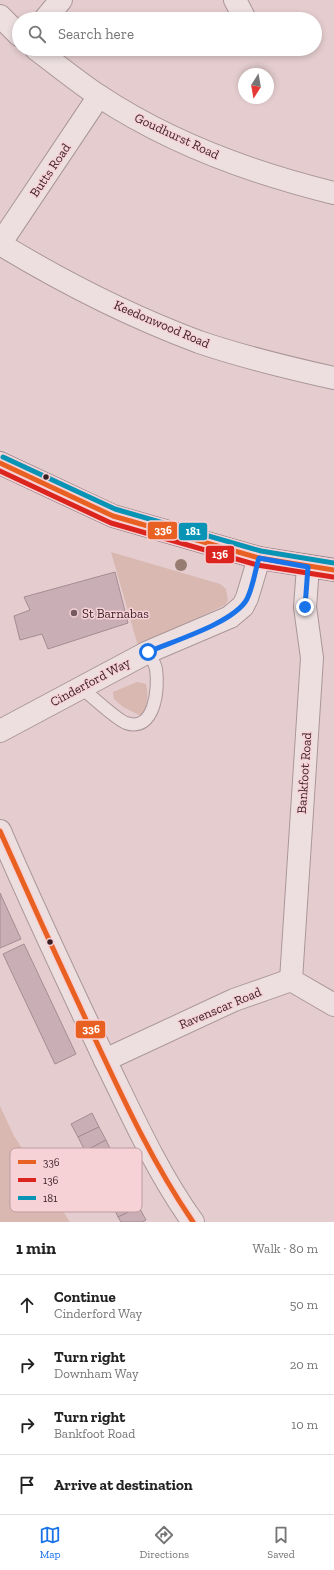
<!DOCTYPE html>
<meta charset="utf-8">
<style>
:root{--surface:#fff;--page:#f2f2f2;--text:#222;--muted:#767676;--line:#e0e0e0;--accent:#1a73e8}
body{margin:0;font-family:"Zilla Slab",serif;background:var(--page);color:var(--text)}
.compass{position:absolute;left:238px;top:68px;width:36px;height:36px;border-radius:50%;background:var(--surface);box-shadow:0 2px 6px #0003;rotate:191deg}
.stop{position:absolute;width:12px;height:12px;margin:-9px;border:3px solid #1a73e8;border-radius:50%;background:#fff}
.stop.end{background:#1a73e8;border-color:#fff;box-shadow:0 1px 4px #0008}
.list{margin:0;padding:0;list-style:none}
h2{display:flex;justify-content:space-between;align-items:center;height:52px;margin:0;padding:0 16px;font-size:17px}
h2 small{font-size:13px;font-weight:400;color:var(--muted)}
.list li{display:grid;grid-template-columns:26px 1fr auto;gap:12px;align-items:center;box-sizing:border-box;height:60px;padding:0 16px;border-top:1px solid var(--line)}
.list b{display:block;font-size:15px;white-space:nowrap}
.list p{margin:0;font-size:13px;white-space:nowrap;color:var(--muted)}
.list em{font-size:13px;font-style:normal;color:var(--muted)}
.icon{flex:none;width:22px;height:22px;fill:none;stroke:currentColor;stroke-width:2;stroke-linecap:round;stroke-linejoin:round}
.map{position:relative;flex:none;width:334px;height:1222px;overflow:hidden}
.search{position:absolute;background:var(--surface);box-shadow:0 2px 6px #0003;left:12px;right:12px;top:12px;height:44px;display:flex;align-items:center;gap:10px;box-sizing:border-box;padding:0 14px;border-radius:22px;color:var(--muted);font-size:15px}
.sheet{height:292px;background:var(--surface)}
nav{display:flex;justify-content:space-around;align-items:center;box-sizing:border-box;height:56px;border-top:1px solid var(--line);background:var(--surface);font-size:11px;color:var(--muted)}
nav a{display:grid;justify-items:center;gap:2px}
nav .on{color:var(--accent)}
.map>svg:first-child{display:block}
.green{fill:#d8b8b0}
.building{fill:#c9aeb5;stroke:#a58c93}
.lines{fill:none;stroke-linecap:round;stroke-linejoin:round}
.lane-casing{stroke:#aa9699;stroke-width:14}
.street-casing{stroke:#aa9699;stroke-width:24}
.secondary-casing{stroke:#9a868a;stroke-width:24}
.lane{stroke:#eddfe0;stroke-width:12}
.street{stroke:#eddfe0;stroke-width:22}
.secondary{stroke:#eddfe0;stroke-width:22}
.bus-1-casing{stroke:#f6d2d6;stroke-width:8}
.bus-2-casing{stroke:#f6d2d6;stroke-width:8}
.bus-3-casing{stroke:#f6d2d6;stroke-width:8}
.bus-1{stroke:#e96122;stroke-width:5}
.bus-2{stroke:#dc241f;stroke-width:5}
.bus-3{stroke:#0994b5;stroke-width:5}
.tree{fill:#967c71}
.route{stroke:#1a73e8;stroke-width:5}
.bus-dot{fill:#391e26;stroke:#f6d2d6;stroke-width:1.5}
.poi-dot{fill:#755b61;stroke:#f6d2d6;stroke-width:1.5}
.labels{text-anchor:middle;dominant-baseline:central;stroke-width:3;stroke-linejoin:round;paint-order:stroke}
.street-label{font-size:13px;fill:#391e26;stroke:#f6d2d6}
.poi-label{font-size:13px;fill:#391e26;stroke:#f6d2d6;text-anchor:start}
.key{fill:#f6d2d6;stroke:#bd9ca1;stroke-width:1}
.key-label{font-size:11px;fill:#391e26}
.line-badge{stroke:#f6d2d6;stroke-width:1.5}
.badge-label{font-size:11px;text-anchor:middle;font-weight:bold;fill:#fff}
</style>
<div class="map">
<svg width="334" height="1222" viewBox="0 0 334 1222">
<rect width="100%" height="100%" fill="#e5cdcf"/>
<g class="green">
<polygon points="111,552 220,584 226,589 228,600 225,605 138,646"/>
<path d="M137,682L146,684C149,695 147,706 143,717L123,707L114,699L113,692Z"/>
<polygon points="0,1106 14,1136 70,1222 0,1222"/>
</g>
<g class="building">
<polygon points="115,572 128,623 48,649 42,634 20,640 14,616 30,610 24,597"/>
<polygon points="0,893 21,939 0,948"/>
<polygon points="24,944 76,1054 55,1064 3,954"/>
<polygon points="92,1113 99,1127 78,1137 71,1124"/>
<polygon points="99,1127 106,1140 85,1151 78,1137"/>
<polygon points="106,1140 112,1153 91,1164 85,1151"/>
<polygon points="133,1193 139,1207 118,1217 112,1204"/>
<polygon points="139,1207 146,1220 142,1222 121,1222 118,1217"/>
</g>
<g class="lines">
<g class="lane-casing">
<path id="lane" d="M82,686L86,692C95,699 117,720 126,723C155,733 159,688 156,669C155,663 151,657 148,652"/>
</g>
<g class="street-casing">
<g id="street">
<polyline points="235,0 245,19"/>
<polyline points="0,16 19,35"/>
<polyline points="45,19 61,0"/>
<path d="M36,49C57,65 78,82 99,96C170,143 252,173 334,193"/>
<path d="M0,244C61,281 132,317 199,342C243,357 289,368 334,378"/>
<polyline points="0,244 99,96"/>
<polyline points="0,731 148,652 230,617 243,606 247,598 259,558"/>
<path d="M0,831C33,908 69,984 105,1060C132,1115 157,1172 193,1222"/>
<polyline points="291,980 312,658 305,607 308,567"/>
<polyline points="105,1060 234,1000 291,980 334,1005"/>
</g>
</g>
<g class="secondary-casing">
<polyline id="secondary" points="0,463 113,516 259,558 334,570"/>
</g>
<use href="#lane" class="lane"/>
<use href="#street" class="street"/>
<use href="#secondary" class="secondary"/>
<g class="bus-1-casing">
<g id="bus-1">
<polyline points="0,463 113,516 259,558 334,570"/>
<path d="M0,831C31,901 63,971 96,1041C125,1103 154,1165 193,1222"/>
</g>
</g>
<g class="bus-2-casing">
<polyline id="bus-2" points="0,471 111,523 257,565 333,577"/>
</g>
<g class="bus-3-casing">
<polyline id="bus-3" points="3,457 115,509 261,551 334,563"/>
</g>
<use href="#bus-1" class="bus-1"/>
<use href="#bus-2" class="bus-2"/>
<use href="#bus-3" class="bus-3"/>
</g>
<circle class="tree" cx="181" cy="565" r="6"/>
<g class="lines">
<path class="route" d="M148,652C173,641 234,623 247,599C253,587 255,571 259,558L308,567L305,607"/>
</g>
<g class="bus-dot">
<circle cx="46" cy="477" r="3.5"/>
<circle cx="50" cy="942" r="3.5"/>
</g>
<circle class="poi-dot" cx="74" cy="613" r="4"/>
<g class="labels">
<g class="street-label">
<text transform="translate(177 136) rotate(25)">Goudhurst Road</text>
<text transform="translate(50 170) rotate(-56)">Butts Road</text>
<text transform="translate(162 324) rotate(23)">Keedonwood Road</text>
<text transform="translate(90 682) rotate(-28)">Cinderford Way</text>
<text transform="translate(304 773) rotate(-86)">Bankfoot Road</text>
<text transform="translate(220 1008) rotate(-23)">Ravenscar Road</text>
</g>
<g class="poi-label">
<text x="82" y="613">St Barnabas</text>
</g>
</g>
<rect x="10" y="1148" width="132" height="64" rx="6" class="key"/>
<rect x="18" y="1160" width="18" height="4" fill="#e96122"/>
<rect x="18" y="1178" width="18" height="4" fill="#dc241f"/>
<rect x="18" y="1196" width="18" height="4" fill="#0994b5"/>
<g class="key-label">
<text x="43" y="1166">336</text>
<text x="43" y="1184">136</text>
<text x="43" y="1202">181</text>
</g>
<g class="line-badge">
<rect x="147" y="521" width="31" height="19" rx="4" fill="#e96122"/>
<rect x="178" y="522" width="30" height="19" rx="4" fill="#0994b5"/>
<rect x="205" y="545" width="30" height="19" rx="4" fill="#dc241f"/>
<rect x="75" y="1020" width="31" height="19" rx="4" fill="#e96122"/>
</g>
<g class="badge-label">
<text x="163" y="534">336</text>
<text x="193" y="535">181</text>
<text x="220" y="558">136</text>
<text x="91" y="1033">336</text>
</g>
</svg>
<svg class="compass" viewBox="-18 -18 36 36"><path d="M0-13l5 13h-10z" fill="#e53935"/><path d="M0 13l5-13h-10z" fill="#767676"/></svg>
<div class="stop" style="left:148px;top:652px"></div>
<div class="stop end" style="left:305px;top:607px"></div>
<div class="search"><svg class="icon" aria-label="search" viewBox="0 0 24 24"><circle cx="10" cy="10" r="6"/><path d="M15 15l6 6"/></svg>Search here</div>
</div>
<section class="sheet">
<h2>1 min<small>Walk · 80 m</small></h2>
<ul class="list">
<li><svg class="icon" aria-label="ahead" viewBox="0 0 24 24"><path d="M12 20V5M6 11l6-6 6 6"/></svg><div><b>Continue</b><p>Cinderford Way</p></div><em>50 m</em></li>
<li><svg class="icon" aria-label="right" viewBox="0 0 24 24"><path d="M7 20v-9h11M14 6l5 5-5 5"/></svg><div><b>Turn right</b><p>Downham Way</p></div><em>20 m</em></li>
<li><svg class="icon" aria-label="right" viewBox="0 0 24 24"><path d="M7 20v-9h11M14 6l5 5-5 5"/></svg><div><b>Turn right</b><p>Bankfoot Road</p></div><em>10 m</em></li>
<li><svg class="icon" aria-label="arrive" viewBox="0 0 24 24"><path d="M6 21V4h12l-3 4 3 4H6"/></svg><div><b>Arrive at destination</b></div></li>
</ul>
</section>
<nav>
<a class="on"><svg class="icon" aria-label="map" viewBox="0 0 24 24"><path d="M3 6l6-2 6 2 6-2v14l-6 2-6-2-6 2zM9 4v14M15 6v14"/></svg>Map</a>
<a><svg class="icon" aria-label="directions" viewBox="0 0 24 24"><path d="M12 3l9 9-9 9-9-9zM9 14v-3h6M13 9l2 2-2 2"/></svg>Directions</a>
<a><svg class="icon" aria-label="saved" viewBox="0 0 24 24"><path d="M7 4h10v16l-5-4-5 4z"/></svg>Saved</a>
</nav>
